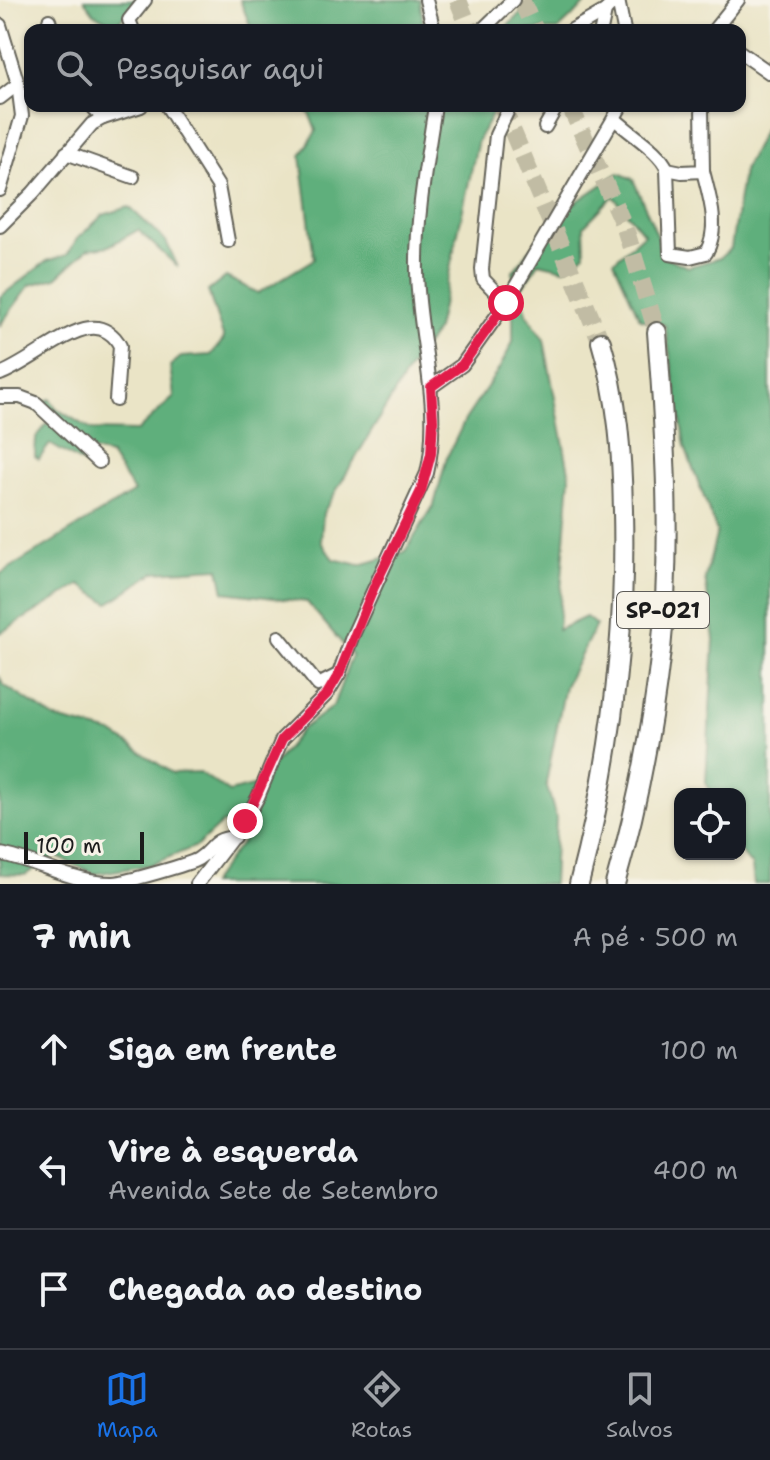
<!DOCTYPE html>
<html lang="pt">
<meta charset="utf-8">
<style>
:root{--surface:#171b24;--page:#242831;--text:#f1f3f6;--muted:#9ea1a6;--line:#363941;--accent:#1a73e8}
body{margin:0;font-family:"Shantell Sans",sans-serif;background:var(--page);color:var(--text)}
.controls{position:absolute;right:24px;bottom:24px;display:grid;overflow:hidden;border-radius:16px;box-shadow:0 2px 6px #0004}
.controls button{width:72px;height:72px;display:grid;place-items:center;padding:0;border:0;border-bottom:2px solid var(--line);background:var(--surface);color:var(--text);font:40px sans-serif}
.scale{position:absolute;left:24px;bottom:20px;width:120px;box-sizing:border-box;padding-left:8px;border:4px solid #1c1c1c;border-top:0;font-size:22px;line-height:28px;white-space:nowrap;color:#1c1c1c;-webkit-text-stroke:6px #f7f3e8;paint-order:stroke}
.stop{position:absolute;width:24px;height:24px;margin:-18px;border:6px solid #e11d48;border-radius:50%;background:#fff}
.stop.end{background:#e11d48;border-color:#fff;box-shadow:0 2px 8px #0008}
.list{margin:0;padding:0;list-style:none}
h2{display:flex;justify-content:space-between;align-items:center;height:104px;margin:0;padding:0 32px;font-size:34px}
h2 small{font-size:26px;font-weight:400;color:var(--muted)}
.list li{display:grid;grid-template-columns:52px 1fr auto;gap:24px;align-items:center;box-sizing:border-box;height:120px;padding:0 32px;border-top:2px solid var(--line)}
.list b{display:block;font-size:30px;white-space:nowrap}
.list p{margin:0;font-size:26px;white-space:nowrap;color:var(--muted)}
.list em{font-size:26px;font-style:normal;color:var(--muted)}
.icon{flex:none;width:44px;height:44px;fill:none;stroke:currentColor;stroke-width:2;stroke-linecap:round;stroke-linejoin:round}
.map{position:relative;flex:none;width:770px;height:884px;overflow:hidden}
.search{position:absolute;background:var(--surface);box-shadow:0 2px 6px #0004;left:24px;right:24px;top:24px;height:88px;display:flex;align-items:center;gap:20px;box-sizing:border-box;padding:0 28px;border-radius:16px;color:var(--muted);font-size:30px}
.sheet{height:464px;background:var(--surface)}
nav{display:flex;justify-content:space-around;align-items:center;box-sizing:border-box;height:112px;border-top:2px solid var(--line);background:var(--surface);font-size:22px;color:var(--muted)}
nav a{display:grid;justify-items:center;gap:4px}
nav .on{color:var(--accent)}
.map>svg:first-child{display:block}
.forest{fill:#5eaf7b;stroke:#3d664c;stroke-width:2}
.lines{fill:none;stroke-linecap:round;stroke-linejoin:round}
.highway-tunnel{stroke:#c1bca4;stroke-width:18;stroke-dasharray:18 9;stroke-linecap:butt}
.minor-casing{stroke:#646258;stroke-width:16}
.highway-casing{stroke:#646258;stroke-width:22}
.minor{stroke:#fff;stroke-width:12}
.highway{stroke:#fff;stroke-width:18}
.route{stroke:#e11d48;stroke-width:10}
.labels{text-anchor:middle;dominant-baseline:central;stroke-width:8;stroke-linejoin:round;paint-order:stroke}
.shield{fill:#f7f3e8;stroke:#5e5c59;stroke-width:2}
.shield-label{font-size:22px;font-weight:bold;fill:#1c1c1c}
</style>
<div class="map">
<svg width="770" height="884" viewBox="0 0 770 884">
<rect width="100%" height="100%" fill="#f7f3e8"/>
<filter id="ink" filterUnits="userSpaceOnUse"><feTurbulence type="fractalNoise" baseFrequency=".0125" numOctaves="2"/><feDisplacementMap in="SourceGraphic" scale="16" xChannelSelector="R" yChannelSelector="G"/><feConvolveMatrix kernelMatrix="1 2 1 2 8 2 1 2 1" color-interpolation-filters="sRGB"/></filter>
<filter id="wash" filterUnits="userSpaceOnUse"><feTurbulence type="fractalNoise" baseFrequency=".006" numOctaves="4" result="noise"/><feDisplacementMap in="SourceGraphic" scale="32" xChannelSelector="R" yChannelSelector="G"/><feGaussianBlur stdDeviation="1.8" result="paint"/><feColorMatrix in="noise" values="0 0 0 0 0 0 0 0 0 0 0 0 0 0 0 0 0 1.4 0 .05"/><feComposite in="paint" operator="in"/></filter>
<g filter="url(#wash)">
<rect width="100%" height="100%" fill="#eae4c6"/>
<g class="forest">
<polygon points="84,0 137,0 116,25 94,14"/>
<polygon points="240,0 420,0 424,30 252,30"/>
<polygon points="535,0 590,0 558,30 503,30"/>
<polygon points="298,106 497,106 478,140 437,329 405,375 323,513 321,542 333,559 360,565 405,552 434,505 447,457 465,420 499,369 513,342 513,271 560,213 619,173 633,179 667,258 688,267 720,258 731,248 743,171 764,129 770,125 770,884 754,884 752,866 740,851 740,794 711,794 706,782 714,639 705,578 717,532 685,447 665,325 640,319 614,261 644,234 613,196 584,226 585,254 564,269 539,263 521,289 527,314 544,340 570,477 558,630 586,617 596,625 565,686 546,783 556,818 553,884 210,884 249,833 222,823 197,846 150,865 95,874 55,856 25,875 0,874 0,678 4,685 56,719 112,733 172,773 199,772 229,792 257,785 302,729 333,706 352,655 307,602 224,592 219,568 155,572 109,603 80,585 0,633 0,574 134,492 110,455 88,450 85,454 94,470 50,444 39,459 35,456 36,438 47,424 65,434 43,402 50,399 57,409 92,430 137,431 174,397 170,366 181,357 211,355 224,339 208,291 226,277 258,293 314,259 301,156 316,131 309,113"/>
<polygon points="129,207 166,241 178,267 138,230 109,246 88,249 56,278 30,285 0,325 0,297 47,261 67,255 77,239 103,215"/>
</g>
</g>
<g filter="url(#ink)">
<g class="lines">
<g class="highway-tunnel">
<polyline points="458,0 470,30"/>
<polyline points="521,0 535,30"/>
<polyline points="502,106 601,342"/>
<polyline points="570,106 625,228 657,332"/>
</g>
<g class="minor-casing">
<g id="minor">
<polyline points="426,0 434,30"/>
<polyline points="618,0 624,30"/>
<polyline points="49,20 52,30"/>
<polyline points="0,25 18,84 22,116 0,190"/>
<polyline points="133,30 129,20 145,0"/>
<polyline points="482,30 513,0"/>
<polyline points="572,30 605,11 616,0"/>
<polyline points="601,30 605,11"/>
<polyline points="714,30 738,0"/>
<polyline points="740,52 770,73"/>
<polyline points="0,98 18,84"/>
<polyline points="92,106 103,118"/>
<polyline points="167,106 218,186 228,241"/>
<path d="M615,119C630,134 660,151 667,169L670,254L690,257L706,253C720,227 710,199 703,171"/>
<polyline points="545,127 557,106"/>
<polyline points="66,153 133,177"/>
<polyline points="667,169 682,172 703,171 702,106"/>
<polyline points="0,226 33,193 92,124 103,118 141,106"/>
<polyline points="506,303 621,106"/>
<path d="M0,374C27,364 64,331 90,328C103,326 115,335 120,346L116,400"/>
<polyline points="431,387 462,365 506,303 483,279 482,269 496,135 510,106"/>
<polyline points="0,397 20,397 36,403 99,462"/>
<polyline points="279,637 318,685 336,676"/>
<path d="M0,854C39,861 74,884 114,883C126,882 190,864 198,859C215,848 210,840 234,837"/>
<path d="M197,884L245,821L258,797L282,739L327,694L339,674L352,637L427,473C443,405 418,339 417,271C416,216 427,160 435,106"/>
</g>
</g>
<g class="highway-casing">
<g id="highway">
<path d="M579,884C611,762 626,636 623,511C622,453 618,398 601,342"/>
<path d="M615,884C637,808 652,729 661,650C672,545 665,436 657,332"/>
</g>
</g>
<use href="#minor" class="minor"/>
<use href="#highway" class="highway"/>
</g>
</g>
<g class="lines" filter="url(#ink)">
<polyline class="route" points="245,821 282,739 327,694 339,674 374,587 421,491 431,454 433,420 431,387 462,365 506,303"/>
</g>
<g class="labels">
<rect class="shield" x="617" y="592" width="92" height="36" rx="6"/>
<g class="shield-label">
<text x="663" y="610">SP-021</text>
</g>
</g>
</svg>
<div class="controls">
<button><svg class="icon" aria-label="locate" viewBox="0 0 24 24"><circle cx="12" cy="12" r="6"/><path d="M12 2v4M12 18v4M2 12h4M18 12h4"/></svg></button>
</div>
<div class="scale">100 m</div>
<div class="stop" style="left:506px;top:303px"></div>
<div class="stop end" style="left:245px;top:821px"></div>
<div class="search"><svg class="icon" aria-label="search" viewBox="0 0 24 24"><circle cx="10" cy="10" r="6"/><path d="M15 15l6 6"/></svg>Pesquisar aqui</div>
</div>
<section class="sheet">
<h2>7 min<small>A pé · 500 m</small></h2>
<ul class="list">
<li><svg class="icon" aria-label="ahead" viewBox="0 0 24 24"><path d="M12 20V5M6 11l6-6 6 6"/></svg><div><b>Siga em frente</b></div><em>100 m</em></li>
<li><svg class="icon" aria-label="left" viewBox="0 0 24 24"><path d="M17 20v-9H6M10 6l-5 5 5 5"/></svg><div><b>Vire à esquerda</b><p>Avenida Sete de Setembro</p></div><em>400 m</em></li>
<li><svg class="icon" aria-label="arrive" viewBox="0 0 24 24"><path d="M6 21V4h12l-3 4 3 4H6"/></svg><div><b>Chegada ao destino</b></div></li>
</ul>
</section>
<nav>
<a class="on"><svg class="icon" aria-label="map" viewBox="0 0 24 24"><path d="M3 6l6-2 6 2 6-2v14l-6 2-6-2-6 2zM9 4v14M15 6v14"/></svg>Mapa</a>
<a><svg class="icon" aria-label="directions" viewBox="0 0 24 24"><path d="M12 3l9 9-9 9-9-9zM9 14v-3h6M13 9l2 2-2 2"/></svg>Rotas</a>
<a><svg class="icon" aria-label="saved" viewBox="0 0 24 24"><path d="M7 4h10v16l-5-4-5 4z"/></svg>Salvos</a>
</nav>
